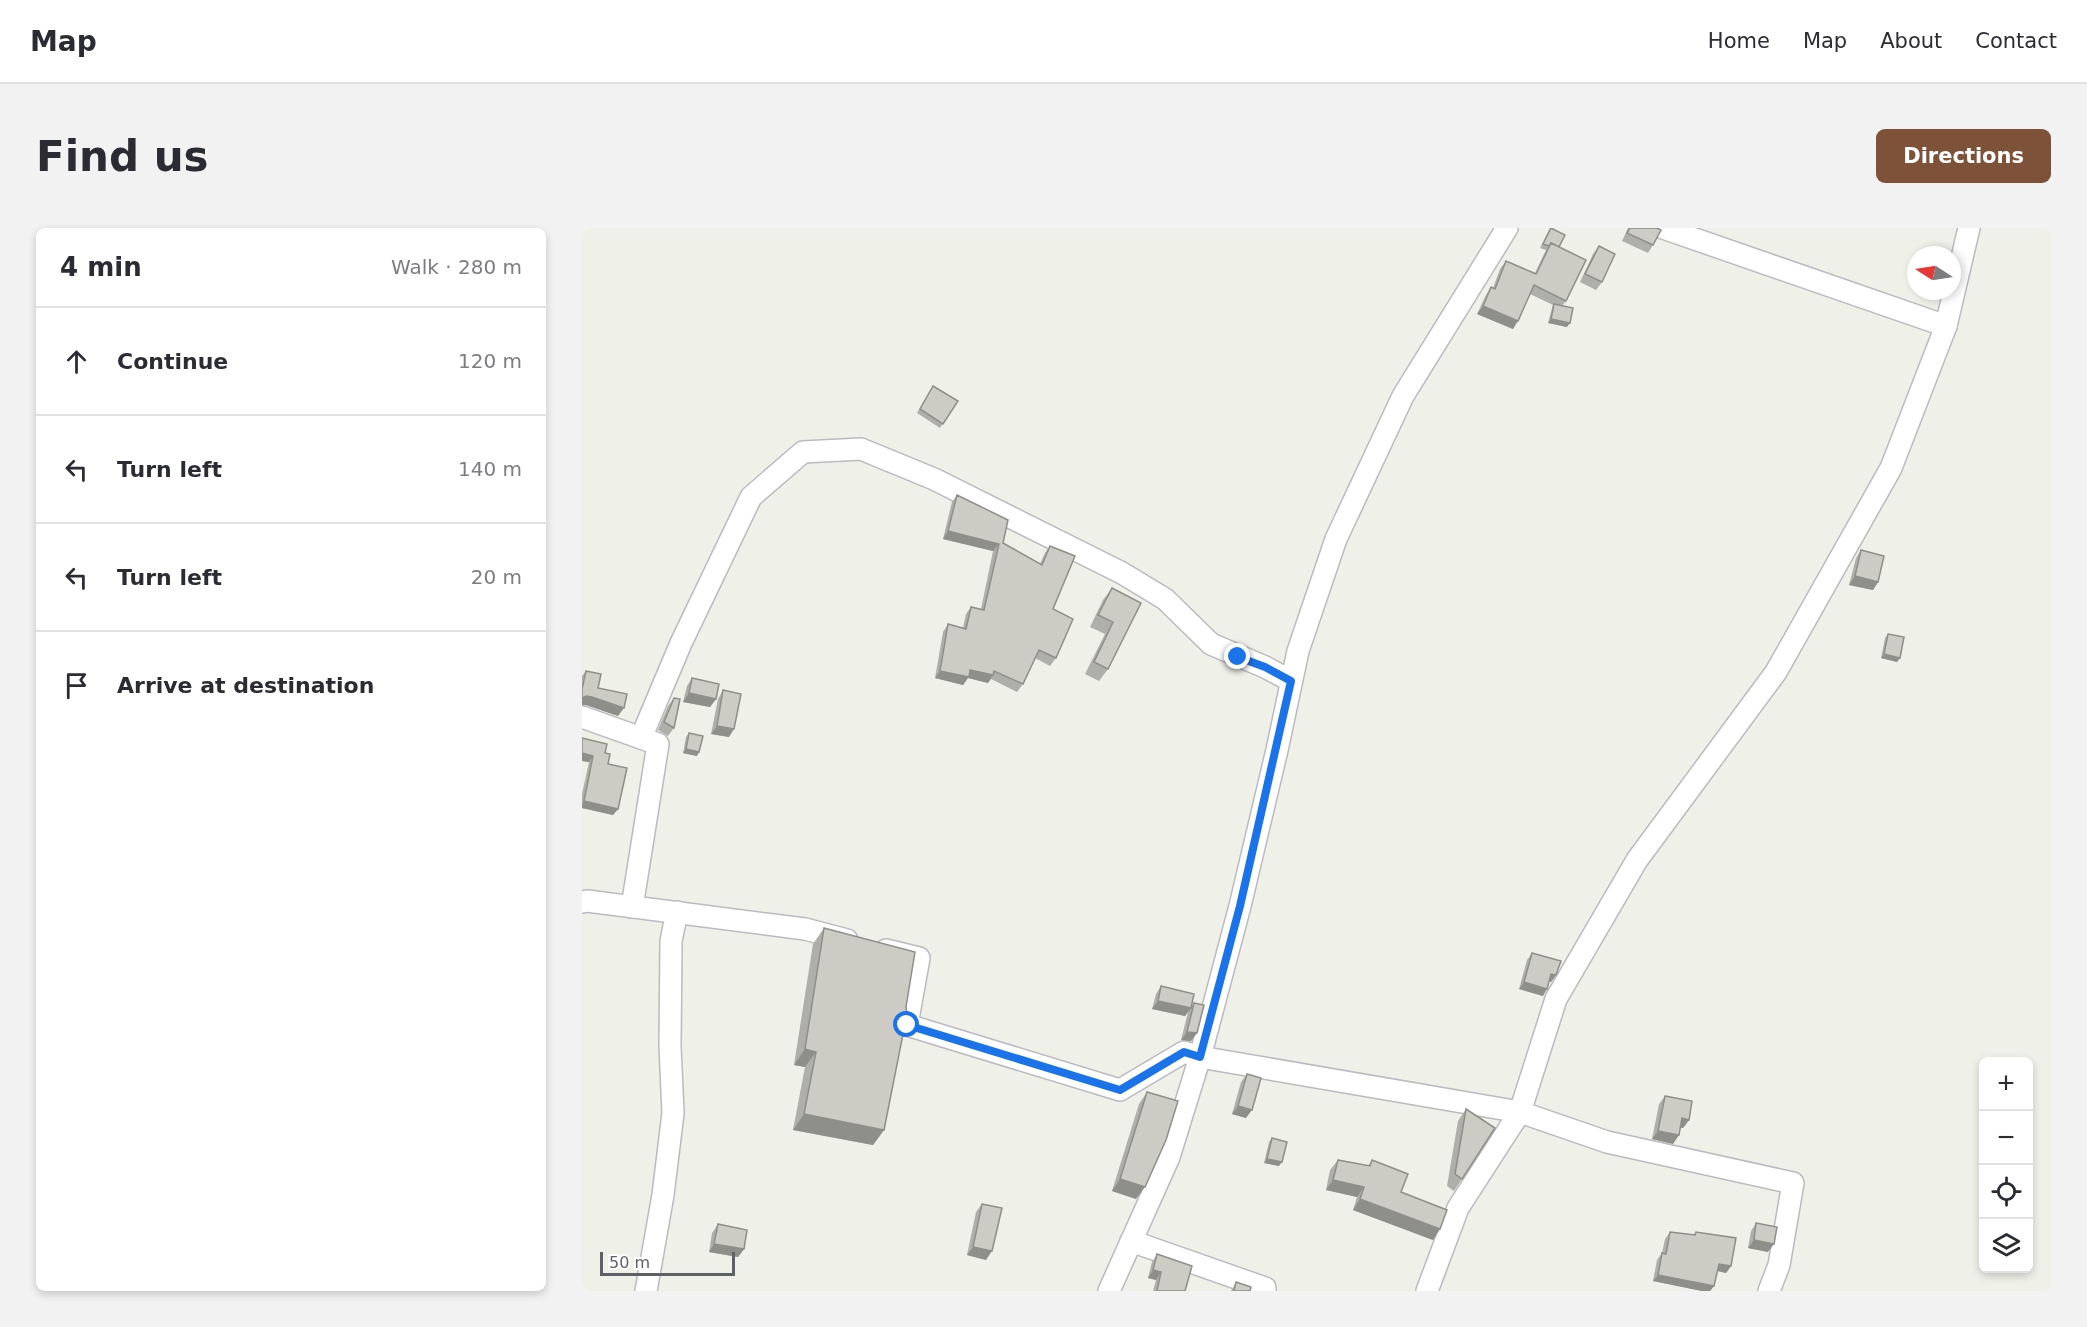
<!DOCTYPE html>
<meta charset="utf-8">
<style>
:root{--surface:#fff;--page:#f2f2f3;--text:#2b2b33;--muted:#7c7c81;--line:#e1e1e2;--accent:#7d5238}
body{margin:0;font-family:"DejaVu Sans",sans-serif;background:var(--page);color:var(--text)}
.controls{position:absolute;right:18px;bottom:18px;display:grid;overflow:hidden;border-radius:9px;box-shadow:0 3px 9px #0003}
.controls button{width:54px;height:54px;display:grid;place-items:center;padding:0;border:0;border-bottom:2px solid var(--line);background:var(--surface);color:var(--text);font:30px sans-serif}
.compass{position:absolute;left:1325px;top:18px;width:54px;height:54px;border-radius:50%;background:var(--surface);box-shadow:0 3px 9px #0003;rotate:282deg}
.scale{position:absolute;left:18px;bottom:15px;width:135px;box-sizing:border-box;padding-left:6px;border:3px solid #5f6067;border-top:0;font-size:16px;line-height:21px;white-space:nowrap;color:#5f6067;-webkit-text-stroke:4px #fff;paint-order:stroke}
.stop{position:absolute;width:18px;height:18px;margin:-14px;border:4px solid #1a73e8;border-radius:50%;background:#fff}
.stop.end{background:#1a73e8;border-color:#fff;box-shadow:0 2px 6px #0008}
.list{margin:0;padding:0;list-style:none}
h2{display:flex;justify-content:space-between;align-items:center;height:78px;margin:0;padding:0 24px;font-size:26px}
h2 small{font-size:20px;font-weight:400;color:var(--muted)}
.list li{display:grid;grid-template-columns:39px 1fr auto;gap:18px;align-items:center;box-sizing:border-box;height:108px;padding:0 24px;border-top:2px solid var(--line)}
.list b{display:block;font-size:22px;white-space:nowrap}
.list em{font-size:20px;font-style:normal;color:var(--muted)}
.icon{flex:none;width:33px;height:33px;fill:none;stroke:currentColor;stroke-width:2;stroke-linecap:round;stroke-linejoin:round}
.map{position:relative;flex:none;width:1469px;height:1063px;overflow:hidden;border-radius:9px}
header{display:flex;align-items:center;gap:36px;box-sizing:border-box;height:84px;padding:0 30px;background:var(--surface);border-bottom:2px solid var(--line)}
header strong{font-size:28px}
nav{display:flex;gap:33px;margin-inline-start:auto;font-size:21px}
.intro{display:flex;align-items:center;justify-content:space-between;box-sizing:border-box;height:144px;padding:0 36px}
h1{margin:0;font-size:42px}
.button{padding:15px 27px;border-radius:9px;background:var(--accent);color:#fff;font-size:21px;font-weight:700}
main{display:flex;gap:36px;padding:0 36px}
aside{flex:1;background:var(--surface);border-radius:9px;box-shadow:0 3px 9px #0003}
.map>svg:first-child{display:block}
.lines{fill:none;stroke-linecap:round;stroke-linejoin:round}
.minor-casing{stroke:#babac0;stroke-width:24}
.minor{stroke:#fff;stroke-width:21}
.wall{fill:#afafa9}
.shaded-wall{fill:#8f8f89}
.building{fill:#ccccc4;stroke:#8f8f89;stroke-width:1.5}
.route{stroke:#1a73e8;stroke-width:8}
</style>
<header>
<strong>Map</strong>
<nav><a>Home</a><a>Map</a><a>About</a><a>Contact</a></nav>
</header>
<div class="intro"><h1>Find us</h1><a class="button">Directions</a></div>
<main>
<aside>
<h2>4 min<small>Walk · 280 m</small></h2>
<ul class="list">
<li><svg class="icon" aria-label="ahead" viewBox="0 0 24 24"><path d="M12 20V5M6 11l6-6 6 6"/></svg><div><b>Continue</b></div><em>120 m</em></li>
<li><svg class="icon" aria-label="left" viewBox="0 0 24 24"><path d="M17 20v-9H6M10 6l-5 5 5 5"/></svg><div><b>Turn left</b></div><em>140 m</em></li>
<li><svg class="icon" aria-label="left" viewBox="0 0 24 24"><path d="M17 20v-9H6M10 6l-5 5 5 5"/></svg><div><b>Turn left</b></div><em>20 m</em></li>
<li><svg class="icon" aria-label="arrive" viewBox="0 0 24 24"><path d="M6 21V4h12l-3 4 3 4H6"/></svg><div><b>Arrive at destination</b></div></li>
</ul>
</aside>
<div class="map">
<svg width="1469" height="1063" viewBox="0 0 1469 1063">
<rect width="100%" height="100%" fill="#eff0e8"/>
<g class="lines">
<g class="minor-casing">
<g id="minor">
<polyline points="1081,0 1364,98"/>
<polyline points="0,489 76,516 50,679"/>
<polyline points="59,510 99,415 169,269 221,224 279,221 352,251 540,345 583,371 629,416 683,439 709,453"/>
<polyline points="0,674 5,673 223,701 265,712"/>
<polyline points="304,722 337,730 325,797 538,862 602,824 618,829 938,884 876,980 845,1063"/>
<polyline points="549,1013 683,1060 683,1063"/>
<polyline points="64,1063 81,967 91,885 88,818 89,713 95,684"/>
<polyline points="527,1063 587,929 618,829 658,678 695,522 716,423 754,311 821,168 925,0"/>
<polyline points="1187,1063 1197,1037 1211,955 1025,914 938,884 974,771 1055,632 1194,444 1309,240 1364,98 1387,0"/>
</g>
</g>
<use href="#minor" class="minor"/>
</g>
<g class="wall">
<polygon points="968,0 977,19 984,73 981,77 985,99 966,95 970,80 971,77 948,66 931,101 895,86 904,67 909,59 911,60 918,41 924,33 953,45 964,22 958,20"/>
<polygon points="1046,0 1075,0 1071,17 1066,25 1040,13"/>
<polygon points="1017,18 1020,54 1014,62 998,54 1011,26"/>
<polygon points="351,158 376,173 358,200 335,185"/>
<polygon points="375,267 421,315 458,336 463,325 468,318 474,430 468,438 453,430 441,456 435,464 409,451 406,455 386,450 381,457 353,450 361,404 366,396 381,400 384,386 389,379 399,381 411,323 361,311 370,274"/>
<polygon points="1279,322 1296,354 1291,362 1267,357 1274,330"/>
<polygon points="530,360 559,375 526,441 517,453 503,446 523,406 508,399 521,372"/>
<polygon points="1306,406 1315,434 1299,430 1303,410"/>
<polygon points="4,443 16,460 36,488 4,477 0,477 0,448"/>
<polygon points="110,450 134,471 128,479 101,474 105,458"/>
<polygon points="141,462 147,509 129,506 136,471"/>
<polygon points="92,470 92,500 86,508 76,502 86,478"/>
<polygon points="107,505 115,528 101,525 104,509"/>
<polygon points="0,510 23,525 36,581 31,587 0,580 0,566 7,534 0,533"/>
<polygon points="242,700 302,902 291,917 211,902 223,839 212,837 231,716"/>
<polygon points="950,725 974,747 969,754 967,753 961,768 937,761 945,732"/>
<polygon points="579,758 609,778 612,775 615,805 609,813 599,812 606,784 603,788 570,781 574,766"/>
<polygon points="665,846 664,890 650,886 659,854"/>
<polygon points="565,864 554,971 530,963 557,876"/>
<polygon points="1083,868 1107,892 1101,900 1098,899 1091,916 1070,911 1077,876"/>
<polygon points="884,881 880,951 872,963 865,958 876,893"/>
<polygon points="690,910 697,938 682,935 687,914"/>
<polygon points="756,932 786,938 790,932 819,964 858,1001 851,1012 771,982 775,969 744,962 748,942"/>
<polygon points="400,976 404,1032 385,1027 394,984"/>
<polygon points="1174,995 1186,1024 1166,1020 1169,1003"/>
<polygon points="136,996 162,1021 156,1029 127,1024 130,1005"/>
<polygon points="1088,1004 1111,1007 1114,1004 1149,1038 1144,1045 1135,1043 1132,1058 1128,1063 1120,1063 1071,1053 1075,1032 1080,1025 1083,1011"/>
<polygon points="575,1026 603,1063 571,1063 574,1052 566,1050 570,1034"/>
<polygon points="654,1054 668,1063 649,1063"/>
</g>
<g class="shaded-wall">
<polygon points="901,78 936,93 931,101 895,86"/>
<polygon points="969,91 988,95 985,99 966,95"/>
<polygon points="366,303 417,316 411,323 361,311"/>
<polygon points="1273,348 1296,354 1291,362 1267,357"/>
<polygon points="1302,426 1318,430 1315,434 1299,430"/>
<polygon points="388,442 411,447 406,455 386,450 381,457 353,450 358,443"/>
<polygon points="107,465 134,471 128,479 101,474"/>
<polygon points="4,468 10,469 42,480 36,488 4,477 0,477 0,470"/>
<polygon points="135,498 152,501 147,509 129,506"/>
<polygon points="104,521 117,524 115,528 101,525"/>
<polygon points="0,525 11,528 7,534 0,533"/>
<polygon points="2,573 36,581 31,587 0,580 0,576"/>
<polygon points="969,746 974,747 969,754 965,753"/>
<polygon points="942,754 965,761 961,768 937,761"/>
<polygon points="576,773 609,780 603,788 570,781"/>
<polygon points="605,804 615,805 609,813 599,812"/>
<polygon points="223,821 234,824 223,839 212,837"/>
<polygon points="656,878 670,882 664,890 650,886"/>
<polygon points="222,886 302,902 291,917 211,902"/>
<polygon points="1100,890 1107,892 1101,900 1094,899"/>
<polygon points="1076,903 1097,907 1091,916 1070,911"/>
<polygon points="685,931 700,934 697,938 682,935"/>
<polygon points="538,951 563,959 554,971 530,963"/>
<polygon points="751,952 782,959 775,969 744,962"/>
<polygon points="778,971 858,1001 851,1012 771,982"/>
<polygon points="1172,1012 1192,1016 1186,1024 1166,1020"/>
<polygon points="132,1016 162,1021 156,1029 127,1024"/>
<polygon points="391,1019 410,1023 404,1032 385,1027"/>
<polygon points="1137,1036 1149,1038 1144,1045 1132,1042"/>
<polygon points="571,1042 579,1044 574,1052 566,1050"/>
<polygon points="1076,1047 1132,1058 1128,1063 1120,1063 1071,1053"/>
</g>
<g class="building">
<polygon points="969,0 983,7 977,19 969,15 967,18 961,16"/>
<polygon points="1048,0 1075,0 1079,2 1071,17 1045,5"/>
<polygon points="969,15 1004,32 984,73 952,57 936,93 901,78 909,59 913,61 924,33 954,46"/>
<polygon points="1017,18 1033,26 1020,54 1003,46"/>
<polygon points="972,76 991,80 988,95 969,91"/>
<polygon points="351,158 376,173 361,196 338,181"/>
<polygon points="375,267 426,292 421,315 460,337 468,318 493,328 471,381 491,391 481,414 474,430 457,422 441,456 412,443 411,447 388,442 387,449 358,443 366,396 384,401 389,379 402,382 417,316 366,303"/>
<polygon points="1279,322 1302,328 1296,354 1273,348"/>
<polygon points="530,360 559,375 526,441 512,434 531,394 516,387"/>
<polygon points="1306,406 1322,409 1318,430 1302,426"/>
<polygon points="4,443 19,446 16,460 45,466 42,480 10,469 4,468 0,470 0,461"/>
<polygon points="110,450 137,456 134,471 107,465"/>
<polygon points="141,462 159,466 152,501 135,498"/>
<polygon points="92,470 98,471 92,500 82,494"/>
<polygon points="107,505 121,508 117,524 104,521"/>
<polygon points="0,510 25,516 23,525 28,526 26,536 45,540 36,581 2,573 11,528 0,525"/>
<polygon points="242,700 333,724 324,779 325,786 302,902 222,886 234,824 223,821"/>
<polygon points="950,725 979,733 974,747 969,746 965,761 942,754"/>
<polygon points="579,758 612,766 609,780 576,773"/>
<polygon points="612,775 622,777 615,805 605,804"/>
<polygon points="665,846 679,850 670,882 656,878"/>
<polygon points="565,864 596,873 584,912 563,959 538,951"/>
<polygon points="1083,868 1110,873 1107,892 1100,890 1097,907 1076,903"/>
<polygon points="884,881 913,900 880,951 873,946"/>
<polygon points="690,910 705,914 700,934 685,931"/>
<polygon points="756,932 788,938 790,932 826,946 819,964 865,982 858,1001 778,971 782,959 751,952"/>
<polygon points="400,976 420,980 410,1023 391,1019"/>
<polygon points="1174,995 1195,999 1192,1016 1172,1012"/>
<polygon points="136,996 165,1002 162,1021 132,1016"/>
<polygon points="1088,1004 1113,1007 1114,1004 1154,1010 1149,1038 1137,1036 1132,1058 1076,1047 1080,1025 1084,1026"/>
<polygon points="575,1026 610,1038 603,1063 575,1063 579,1044 571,1042"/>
<polygon points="654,1054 669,1059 668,1063 652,1063"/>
</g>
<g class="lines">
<polyline class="route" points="325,797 538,862 602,824 618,829 658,678 709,453 683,439 656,429"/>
</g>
</svg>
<div class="controls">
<button>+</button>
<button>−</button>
<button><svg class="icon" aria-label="locate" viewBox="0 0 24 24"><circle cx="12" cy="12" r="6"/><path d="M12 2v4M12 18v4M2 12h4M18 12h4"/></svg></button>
<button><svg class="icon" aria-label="layers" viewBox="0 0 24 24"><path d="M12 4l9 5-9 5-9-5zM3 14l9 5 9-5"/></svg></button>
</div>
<svg class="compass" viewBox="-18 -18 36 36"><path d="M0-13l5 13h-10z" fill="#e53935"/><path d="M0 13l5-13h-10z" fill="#7c7c81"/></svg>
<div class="scale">50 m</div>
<div class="stop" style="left:325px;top:797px"></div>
<div class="stop end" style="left:656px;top:429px"></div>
</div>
</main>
